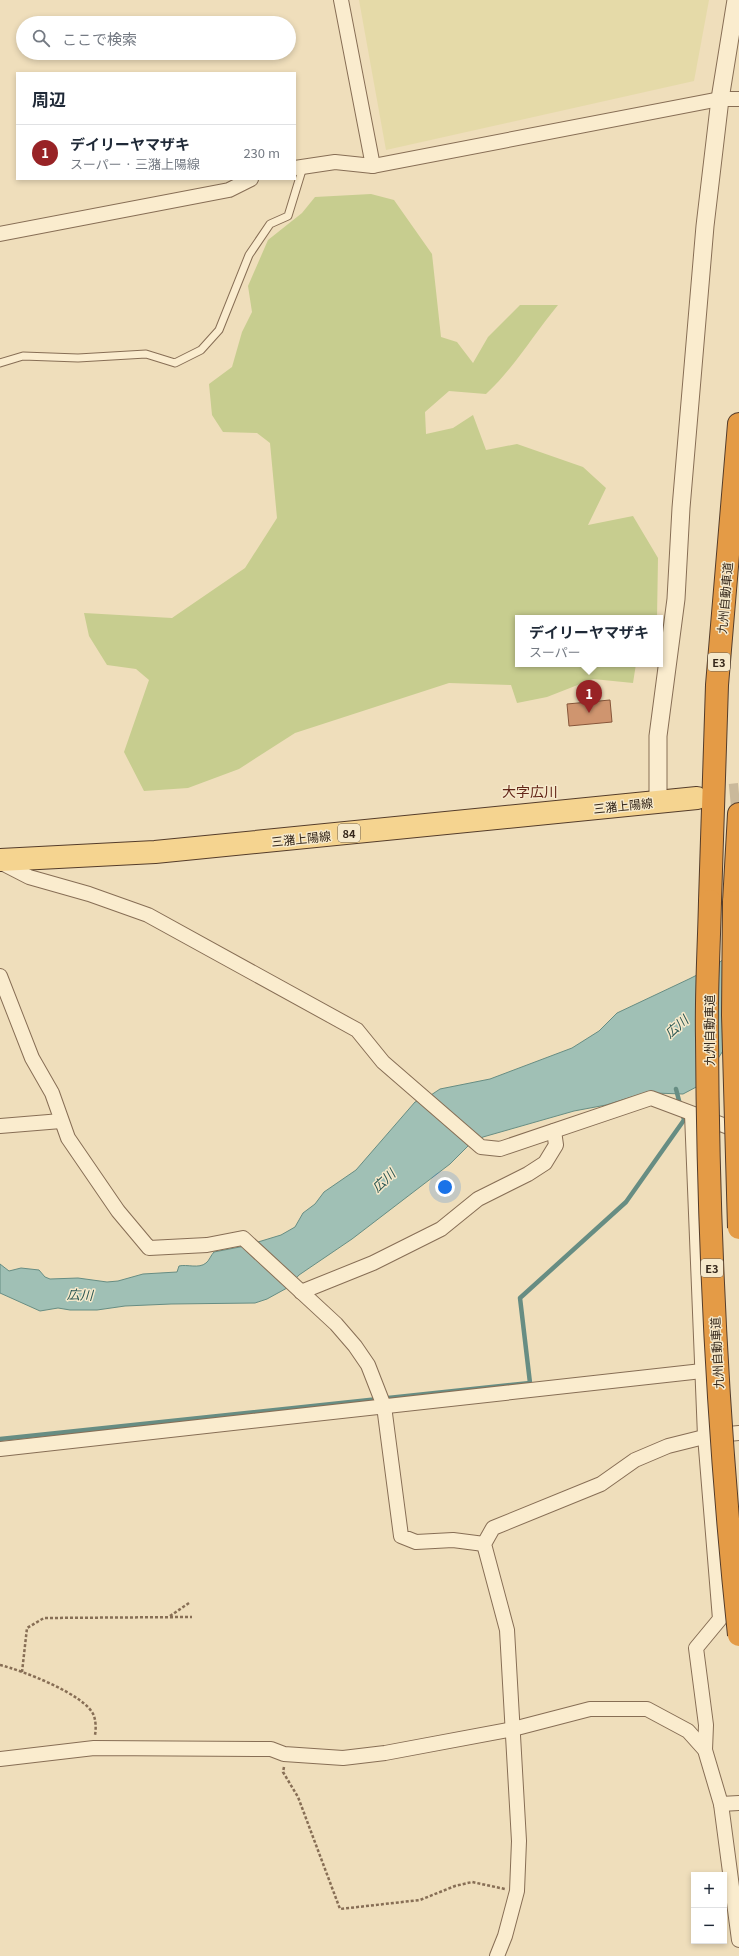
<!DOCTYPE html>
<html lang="ja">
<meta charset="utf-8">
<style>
:root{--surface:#fff;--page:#f2f2f3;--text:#1f2937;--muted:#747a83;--line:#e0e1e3;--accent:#982326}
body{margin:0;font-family:Georgia,"Noto Sans JP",serif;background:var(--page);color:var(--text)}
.controls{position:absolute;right:12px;bottom:12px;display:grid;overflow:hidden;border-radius:0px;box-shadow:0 2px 6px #0003}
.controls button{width:36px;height:36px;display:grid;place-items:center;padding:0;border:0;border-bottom:1px solid var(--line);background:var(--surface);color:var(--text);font:20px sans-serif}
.you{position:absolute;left:445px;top:1187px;width:14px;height:14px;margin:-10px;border:3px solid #fff;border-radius:50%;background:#1a73e8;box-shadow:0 0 0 6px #1a73e833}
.badge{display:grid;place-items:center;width:26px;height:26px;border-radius:50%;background:var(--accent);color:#fff;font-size:13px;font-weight:700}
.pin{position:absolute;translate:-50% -33px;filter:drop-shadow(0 1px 2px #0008)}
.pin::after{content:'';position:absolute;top:21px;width:14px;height:12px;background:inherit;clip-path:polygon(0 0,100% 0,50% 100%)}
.popup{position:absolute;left:515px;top:615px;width:148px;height:52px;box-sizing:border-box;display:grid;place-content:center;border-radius:0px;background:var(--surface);filter:drop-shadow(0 1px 3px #0005);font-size:13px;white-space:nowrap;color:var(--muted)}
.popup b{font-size:15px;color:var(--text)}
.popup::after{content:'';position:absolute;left:50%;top:100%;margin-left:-8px;border:8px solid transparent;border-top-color:var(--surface)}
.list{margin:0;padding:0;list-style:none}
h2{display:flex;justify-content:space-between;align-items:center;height:52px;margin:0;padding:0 16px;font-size:17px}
h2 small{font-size:13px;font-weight:400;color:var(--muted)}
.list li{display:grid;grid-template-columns:26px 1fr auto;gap:12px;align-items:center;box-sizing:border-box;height:56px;padding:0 16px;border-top:1px solid var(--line)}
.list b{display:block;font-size:15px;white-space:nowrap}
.list p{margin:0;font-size:13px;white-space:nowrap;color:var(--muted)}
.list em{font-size:13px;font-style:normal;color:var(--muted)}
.icon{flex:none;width:22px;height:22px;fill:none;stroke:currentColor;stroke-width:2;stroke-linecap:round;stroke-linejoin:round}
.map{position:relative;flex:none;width:739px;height:1956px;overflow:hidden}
.search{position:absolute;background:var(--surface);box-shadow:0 2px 6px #0003;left:16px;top:16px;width:280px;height:44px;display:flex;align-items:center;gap:10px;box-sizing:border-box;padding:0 14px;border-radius:22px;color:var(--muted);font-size:15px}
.panel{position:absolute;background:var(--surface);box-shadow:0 2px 6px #0003;left:16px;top:72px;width:280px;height:108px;border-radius:0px}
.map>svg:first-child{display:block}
.farmland{fill:#e5daa8}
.green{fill:#c7cd8f}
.water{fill:#a0c0b5;stroke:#678d83}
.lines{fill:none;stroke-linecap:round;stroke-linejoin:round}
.stream{stroke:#678d83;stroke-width:4.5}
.building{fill:#cf956f;stroke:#87563a}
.primary-tunnel{stroke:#cab99b;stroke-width:22;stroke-dasharray:22 11;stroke-linecap:butt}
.service-casing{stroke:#876e55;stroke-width:9}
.minor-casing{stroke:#876e55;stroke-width:16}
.tertiary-casing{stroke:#876e55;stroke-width:19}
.primary-casing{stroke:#543c2a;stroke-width:24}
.motorway-casing{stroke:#543c2a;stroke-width:24}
.path{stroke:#876e55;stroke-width:2.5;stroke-dasharray:3 2;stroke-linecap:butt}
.service{stroke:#faecce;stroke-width:7}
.minor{stroke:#faecce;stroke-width:14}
.tertiary{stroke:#faecce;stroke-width:17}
.primary{stroke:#f5d490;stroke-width:22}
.motorway{stroke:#e49b46;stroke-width:22}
.motorway-bridge-casing{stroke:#543c2a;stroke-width:24;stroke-linecap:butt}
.motorway-bridge{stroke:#e49b46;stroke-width:22}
.labels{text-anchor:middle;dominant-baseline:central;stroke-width:3;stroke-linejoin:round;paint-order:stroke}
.shield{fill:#f6e9cb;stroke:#6f614f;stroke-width:1}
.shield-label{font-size:11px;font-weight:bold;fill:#35271a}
.street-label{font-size:12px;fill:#35271a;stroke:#f6e9cb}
.water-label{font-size:13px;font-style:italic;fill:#295652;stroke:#f6e9cb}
.quarter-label{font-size:14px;fill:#632618;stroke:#f6e9cb}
</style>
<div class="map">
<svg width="739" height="1956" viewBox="0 0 739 1956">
<rect width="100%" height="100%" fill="#efdebb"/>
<polygon class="farmland" points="359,0 709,0 694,81 386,150"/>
<path class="green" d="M371,194L394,200L432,254L441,337L457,342L473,363L488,337L520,305H558C534,334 514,368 486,394L449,391L425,412L426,434L453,428L473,415L486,450L517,444L583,467L606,488L588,525L633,516L658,558L657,618H518V664H636L633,683L593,679L547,697L517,703L511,685L449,683L295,733L239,769L188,788L144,791L124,752L149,680L136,669L107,665L89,636L84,613L172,618L245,568L277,518L270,443L257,433L223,432L212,415L209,384L232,367L242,332L252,312L248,286L268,240L302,213L315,197Z"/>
<path class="water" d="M725,958L731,1038L702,1084L683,1094L654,1093L632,1097L606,1105L574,1111L483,1137L469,1145L450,1164L352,1239L299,1275L287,1288L267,1299L255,1303L171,1304L125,1306L97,1310H70L58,1308L40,1311L0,1293V1264L9,1271L21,1268L39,1270L45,1277L50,1279L78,1278L107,1282L118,1281L143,1274L177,1272L179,1266C187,1264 199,1269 206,1263C209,1261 211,1255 214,1252L245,1246L281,1235L295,1227L303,1213L315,1204L324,1192L356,1170L415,1102L428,1097L440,1089L490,1079L572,1048L599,1031L617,1013L689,979L715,966Z"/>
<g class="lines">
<polyline class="stream" points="0,1439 530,1383 520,1298 626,1202 684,1120 676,1089"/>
</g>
<polygon class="building" points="610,700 612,722 569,726 567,704"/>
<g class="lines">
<polyline class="primary-tunnel" points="697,798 739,794"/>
<g class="service-casing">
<polyline id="service" points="0,363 23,356 78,358 146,354 175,363 201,350 219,330 249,255 270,224 288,216 303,167"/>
</g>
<g class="minor-casing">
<g id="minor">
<polyline points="341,0 373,166"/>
<polyline points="295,168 335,162 373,166 720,99 739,99"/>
<polyline points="0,234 229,190 251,179"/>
<polyline points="0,862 29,877 89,894 148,915 357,1030 383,1062 481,1147 500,1149 651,1098 739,1131"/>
<polyline points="0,976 32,1058 52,1093 68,1138 118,1211 149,1248 207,1245 243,1238 336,1324 355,1346 368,1365 384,1406 401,1536 416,1542 453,1540 484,1544"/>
<polyline points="692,1114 705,1436 720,1619 696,1648 706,1725 705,1750"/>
<polyline points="0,1126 61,1121"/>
<polyline points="301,1292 373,1263 441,1229 478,1199 528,1174 545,1163 556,1145 554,1131"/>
<polyline points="0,1449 702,1371"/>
<polyline points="0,1759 94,1748 271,1749 284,1754 343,1758 385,1753 513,1729 590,1709 647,1709 688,1731 705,1750 721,1804 739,1940"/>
<polyline points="721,1804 739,1803"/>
<polyline points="497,1956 505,1936 517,1891 519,1841 507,1630 484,1544 493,1528 601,1484 635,1460 668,1446 708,1436 739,1433"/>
</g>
</g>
<g class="tertiary-casing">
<polyline id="tertiary" points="658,802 658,736 676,599 681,508 705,226 720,99 736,0"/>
</g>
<g class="primary-casing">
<polyline id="primary" points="0,860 155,852 697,798"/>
</g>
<g class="motorway-casing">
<g id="motorway">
<polyline points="710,901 717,685 739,424"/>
<polyline points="734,902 739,814"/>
</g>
</g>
<g class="path">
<polyline points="170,1616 189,1603"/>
<path d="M0,1665C21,1670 87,1695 94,1716C96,1722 96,1730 95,1735"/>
<polyline points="22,1672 27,1628 44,1618 192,1617"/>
<polyline points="284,1767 283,1772 298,1797 340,1909 420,1900 455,1886 472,1882 505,1889"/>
</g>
<use href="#service" class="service"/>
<use href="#minor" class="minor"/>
<use href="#tertiary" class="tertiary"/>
<use href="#primary" class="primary"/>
<use href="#motorway" class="motorway"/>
<g class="motorway-bridge-casing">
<g id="motorway-bridge">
<path d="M710,901C709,947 706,992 707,1038C708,1237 718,1436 739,1635"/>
<polyline points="734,902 733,1015 739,1228"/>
</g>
</g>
<use href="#motorway-bridge" class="motorway-bridge"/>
</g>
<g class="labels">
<g class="shield">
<rect x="708" y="653" width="22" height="18" rx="3"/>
<rect x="338" y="824" width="22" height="18" rx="3"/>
<rect x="701" y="1259" width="22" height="18" rx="3"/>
</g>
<g class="shield-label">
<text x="719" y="662">E3</text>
<text x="349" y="833">84</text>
<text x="712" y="1268">E3</text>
</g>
<g class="street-label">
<text transform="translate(724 598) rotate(-85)">九州自動車道</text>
<text transform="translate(623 805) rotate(-6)">三潴上陽線</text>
<text transform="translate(301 838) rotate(-6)">三潴上陽線</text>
<text transform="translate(708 1030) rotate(-90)">九州自動車道</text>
<text transform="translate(716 1353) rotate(-93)">九州自動車道</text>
</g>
<g class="water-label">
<text transform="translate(676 1026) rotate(-41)">広川</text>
<text transform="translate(383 1180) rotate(-43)">広川</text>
<text transform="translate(80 1294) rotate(2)">広川</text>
</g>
<g class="quarter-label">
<text x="530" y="791">大字広川</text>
</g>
</g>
</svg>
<div class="controls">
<button>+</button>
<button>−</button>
</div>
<div class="you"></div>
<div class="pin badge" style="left:589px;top:713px">1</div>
<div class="popup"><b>デイリーヤマザキ</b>スーパー</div>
<div class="search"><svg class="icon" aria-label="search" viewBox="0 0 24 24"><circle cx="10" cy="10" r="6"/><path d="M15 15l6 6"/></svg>ここで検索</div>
<section class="panel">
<h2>周辺<small></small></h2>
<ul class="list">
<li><span class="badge">1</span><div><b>デイリーヤマザキ</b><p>スーパー · 三潴上陽線</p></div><em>230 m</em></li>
</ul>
</section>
</div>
